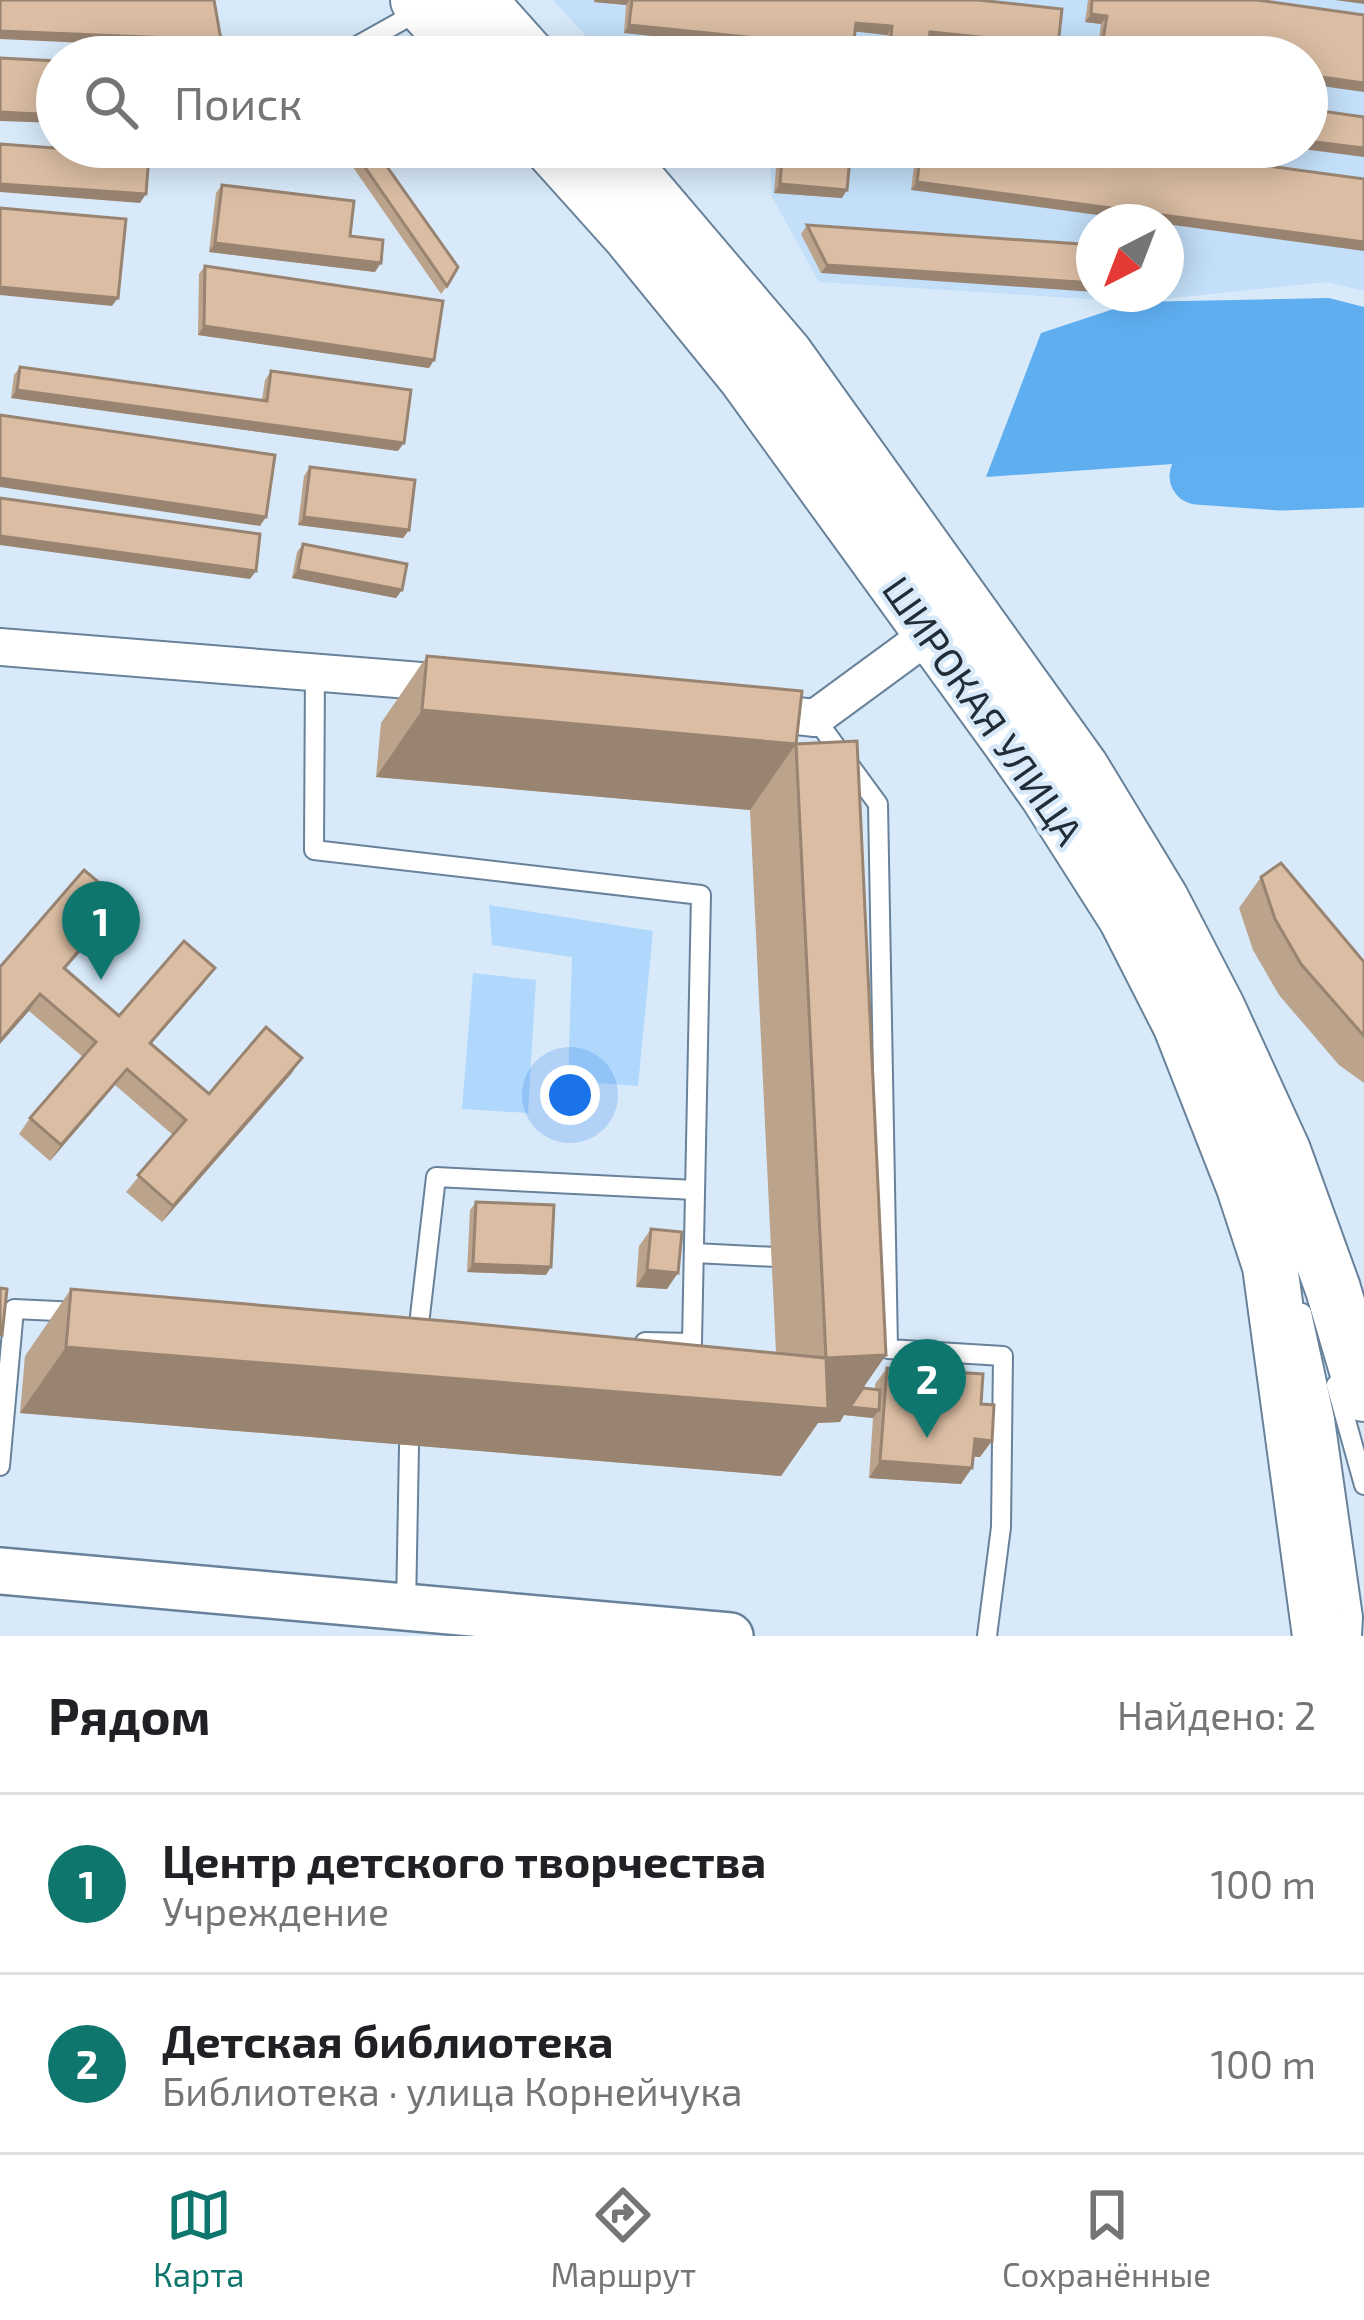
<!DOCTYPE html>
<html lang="ru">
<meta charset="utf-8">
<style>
:root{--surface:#fff;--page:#f6f6f6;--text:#202124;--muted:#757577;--line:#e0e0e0;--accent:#0f766e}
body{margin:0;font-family:"Exo 2",sans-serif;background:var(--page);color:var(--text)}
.compass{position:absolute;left:1076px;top:204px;width:108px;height:108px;border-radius:50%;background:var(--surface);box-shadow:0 6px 30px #0003;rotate:222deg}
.you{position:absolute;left:570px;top:1095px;width:42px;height:42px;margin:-30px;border:9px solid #fff;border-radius:50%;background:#1a73e8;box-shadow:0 0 0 18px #1a73e833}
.badge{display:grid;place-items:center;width:78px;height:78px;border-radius:50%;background:var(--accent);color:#fff;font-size:39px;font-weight:700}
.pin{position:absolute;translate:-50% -99px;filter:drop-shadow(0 3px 6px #0008)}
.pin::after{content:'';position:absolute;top:63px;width:42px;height:36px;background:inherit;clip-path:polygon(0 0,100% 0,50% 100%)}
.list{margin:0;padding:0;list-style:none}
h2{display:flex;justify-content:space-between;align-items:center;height:156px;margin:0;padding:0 48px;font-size:51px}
h2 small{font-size:39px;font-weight:400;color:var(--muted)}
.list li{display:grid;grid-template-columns:78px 1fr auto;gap:36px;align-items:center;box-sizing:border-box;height:180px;padding:0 48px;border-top:3px solid var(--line)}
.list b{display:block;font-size:45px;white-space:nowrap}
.list p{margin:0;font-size:39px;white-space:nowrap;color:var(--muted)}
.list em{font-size:39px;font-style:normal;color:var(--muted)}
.icon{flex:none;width:66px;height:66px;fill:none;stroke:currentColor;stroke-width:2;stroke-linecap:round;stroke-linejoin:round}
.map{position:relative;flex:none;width:1364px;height:1636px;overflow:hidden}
.search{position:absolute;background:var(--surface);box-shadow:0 6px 30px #0003;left:36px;right:36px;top:36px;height:132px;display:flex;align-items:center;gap:30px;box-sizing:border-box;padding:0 42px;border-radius:66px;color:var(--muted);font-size:45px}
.sheet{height:516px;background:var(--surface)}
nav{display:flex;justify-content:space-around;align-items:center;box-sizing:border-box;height:168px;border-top:3px solid var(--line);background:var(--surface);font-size:33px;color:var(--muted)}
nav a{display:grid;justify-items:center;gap:6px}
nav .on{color:var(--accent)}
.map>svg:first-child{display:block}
.built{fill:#c3dff9;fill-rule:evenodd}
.green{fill:#b0d8fc}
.forest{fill:#5faef0}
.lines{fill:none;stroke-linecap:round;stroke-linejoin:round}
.river{stroke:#60aff0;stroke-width:57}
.service-casing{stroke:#67829a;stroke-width:22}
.minor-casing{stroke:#67829a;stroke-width:40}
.tertiary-casing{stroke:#67829a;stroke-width:50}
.secondary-casing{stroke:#67829a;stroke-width:58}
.service{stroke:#fff;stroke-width:18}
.minor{stroke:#fff;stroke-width:36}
.tertiary{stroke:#fff;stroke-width:45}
.secondary{stroke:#fff;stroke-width:54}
.wall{fill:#bba38c}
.shaded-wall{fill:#998472}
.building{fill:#dabda3;stroke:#998472;stroke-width:3}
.labels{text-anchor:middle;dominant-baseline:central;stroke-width:9;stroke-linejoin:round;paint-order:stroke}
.street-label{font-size:39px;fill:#212c36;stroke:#d8eafa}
</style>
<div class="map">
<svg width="1364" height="1636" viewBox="0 0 1364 1636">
<rect width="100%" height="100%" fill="#d8eafa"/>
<path class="built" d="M553,0H1364V291L1327,282L1135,302L819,282L772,197L770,159H749V147H1307V57H605ZM1094,222H1166V294H1094Z"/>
<g class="green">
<polygon points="489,905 653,931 638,1086 568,1081 572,957 492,945"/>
<polygon points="473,973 536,980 528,1113 462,1109"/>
</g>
<polygon class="forest" points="1329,298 1364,307 1364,467 1230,460 986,477 1041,333 1135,302"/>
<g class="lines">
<polyline class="river" points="1198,476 1281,482 1364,479"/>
<g class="service-casing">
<g id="service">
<polyline points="337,57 421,10"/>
<polyline points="315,671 314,850 701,895 692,1343 645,1342"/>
<polyline points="815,718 878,804 888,1349 1003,1356 1001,1527 987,1636"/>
<polyline points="694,1253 776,1257"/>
<polyline points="1302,1313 1325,1419 1353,1617 1352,1636"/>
<polyline points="417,1342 436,1177 695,1190"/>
<polyline points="1336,1385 1364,1485"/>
<polyline points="0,1466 14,1309 78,1312"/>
<polyline points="406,1608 409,1446"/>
</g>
</g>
<g class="minor-casing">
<g id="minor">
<polyline points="0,647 458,684"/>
<polyline points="752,711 815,718 920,641 933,636"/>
</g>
</g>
<g class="tertiary-casing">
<polyline id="tertiary" points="0,1571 730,1636"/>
</g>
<g class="secondary-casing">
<g id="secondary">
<polyline points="418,0 470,57"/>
<polyline points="478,0 529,57"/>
<polyline points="551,147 630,235 745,376 1009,740 1047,794 1126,918 1180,1024 1244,1187 1270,1266 1320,1636"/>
<polyline points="609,147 785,354 1082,769 1161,899 1218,1009 1283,1151 1333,1289 1364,1394"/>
</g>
</g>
<use href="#service" class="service"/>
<use href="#minor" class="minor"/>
<use href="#tertiary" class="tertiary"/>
<use href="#secondary" class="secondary"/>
</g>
<g class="wall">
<polygon points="594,0 978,0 1058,45 1052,53 929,40 927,57 884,57 887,35 855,31 853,48 847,56 624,33 626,5 594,2"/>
<polygon points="1088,0 1257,0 1307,57 1113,57 1097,55 1101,24 1085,22"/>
<polygon points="343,147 373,147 447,286 441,294 341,150"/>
<polygon points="753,147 851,147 842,198 774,193 777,156 753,154"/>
<polygon points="898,147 1127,147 911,190 915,159 897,157"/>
<polygon points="222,185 350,236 375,272 209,252 216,193"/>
<polygon points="807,225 1094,245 821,273 801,234"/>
<polygon points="205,266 434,360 429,368 198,335 199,274"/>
<polygon points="20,367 262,400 265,380 271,371 398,451 11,398 14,375"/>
<polygon points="310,467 409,530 403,538 298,525 304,476"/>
<polygon points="303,544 402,590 396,598 292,578 297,552"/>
<polygon points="427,656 796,744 863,1388 875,1389 875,1384 887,1368 981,1404 980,1457 973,1456 961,1484 869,1478 873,1418 844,1415 840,1422 818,1423 781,1476 20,1413 25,1356 71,1289 776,1353 750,810 376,777 381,723"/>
<polygon points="1261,877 1364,962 1364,1083 1339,1065 1279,995 1253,950 1239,908"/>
<polygon points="121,901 110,918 65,969 119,1016 215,968 203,984 151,1044 209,1094 302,1058 291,1074 162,1222 126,1192 173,1135 115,1085 50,1161 19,1134 30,1118 83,1057 29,1011 0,967"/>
<polygon points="476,1202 546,1275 467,1272 470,1210"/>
<polygon points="651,1229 667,1289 636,1287 639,1246"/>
</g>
<g class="shaded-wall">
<polygon points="595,0 630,0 626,5 594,2"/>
<polygon points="1335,0 1364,0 1364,4"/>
<polygon points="1091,14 1107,16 1101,24 1085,22"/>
<polygon points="856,23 892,26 887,35 850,31"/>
<polygon points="629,25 853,48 847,56 624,33"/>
<polygon points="0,31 221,40 215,49 0,39"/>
<polygon points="930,32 1058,45 1052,53 924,40"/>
<polygon points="1102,46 1178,57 1113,57 1097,55"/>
<polygon points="1307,75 1364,83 1364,92 1307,84"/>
<polygon points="0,112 57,115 57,123 0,121"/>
<polygon points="1307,141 1364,148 1364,157 1287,147 1307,147"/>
<polygon points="758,147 783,148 777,156 753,154"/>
<polygon points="903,149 921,151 915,159 897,157"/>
<polygon points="917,182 1364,242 1364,251 1166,224 1166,222 1150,222 911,190"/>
<polygon points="0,184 146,194 140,203 0,192"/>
<polygon points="780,184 847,190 842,198 774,193"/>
<polygon points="215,243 381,263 375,272 209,252"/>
<polygon points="827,265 1094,283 1094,292 821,273"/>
<polygon points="0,287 118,298 112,306 0,295"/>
<polygon points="204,326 434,360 429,368 198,335"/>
<polygon points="17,390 404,443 398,451 11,398"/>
<polygon points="0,478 266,517 260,526 0,487"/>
<polygon points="304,517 409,530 403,538 298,525"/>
<polygon points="0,536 256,571 250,579 0,545"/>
<polygon points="298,570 402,590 396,598 292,578"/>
<polygon points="422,710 796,744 750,810 376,777"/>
<polygon points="121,901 110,918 52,984 64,968"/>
<polygon points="215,968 203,984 138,1059 150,1043"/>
<polygon points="40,994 29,1011 0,1044 0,1041"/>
<polygon points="302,1058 291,1074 162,1222 173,1206"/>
<polygon points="127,1069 115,1085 50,1161 61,1145"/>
<polygon points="473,1264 551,1267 546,1275 467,1272"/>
<polygon points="647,1270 678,1273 667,1289 636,1287"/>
<polygon points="66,1347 826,1358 886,1355 850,1407 879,1410 873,1418 844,1415 840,1422 818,1423 781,1476 20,1413"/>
<polygon points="975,1439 992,1441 980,1457 963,1456"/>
<polygon points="880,1461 972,1468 961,1484 869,1478"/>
</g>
<g class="building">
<polygon points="0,0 214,0 221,40 0,31"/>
<polygon points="632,0 978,0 1062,9 1058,45 930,32 927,57 889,57 892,26 856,23 853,48 629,25"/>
<polygon points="1092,0 1257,0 1364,15 1364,83 1307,75 1307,57 1178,57 1102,46 1107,16 1091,14"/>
<polygon points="0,58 57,61 57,115 0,112"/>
<polygon points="1307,109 1364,117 1364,148 1307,141"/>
<polygon points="0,144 149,155 146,194 0,184"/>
<polygon points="351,147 373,147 458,267 447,286"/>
<polygon points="776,147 851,147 847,190 780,184 783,148"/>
<polygon points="903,147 1127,147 1364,179 1364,242 917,182 921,151 903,149"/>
<polygon points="222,185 354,201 350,236 383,240 381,263 215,243"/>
<polygon points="0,208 126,219 118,298 0,287"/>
<polygon points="807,225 1094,245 1094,283 827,265"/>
<polygon points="205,266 443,301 434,360 204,326"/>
<polygon points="20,367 267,401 271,371 411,390 404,443 17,390"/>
<polygon points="0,415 275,455 266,517 0,478"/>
<polygon points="310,467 415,480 409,530 304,517"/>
<polygon points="0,498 260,534 256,571 0,536"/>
<polygon points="303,544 407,564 402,590 298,570"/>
<polygon points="427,656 802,691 796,744 422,710"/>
<polygon points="857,741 886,1355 826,1358 828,1409 66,1347 71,1289 457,1322 826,1358 796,744"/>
<polygon points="1281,863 1364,962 1364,1036 1301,964 1275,919 1261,877"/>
<polygon points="84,870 121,901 64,968 119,1016 184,941 215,968 150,1043 209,1094 266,1027 302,1058 173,1206 138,1175 186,1120 127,1069 61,1145 30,1118 96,1042 40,994 0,1041 0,967"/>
<polygon points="476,1202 554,1205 551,1267 473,1264"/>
<polygon points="651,1229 682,1232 678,1273 647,1270"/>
<polygon points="0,1288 7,1289 2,1335 0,1334"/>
<polygon points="887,1368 983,1374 981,1404 994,1405 992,1441 975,1439 972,1468 880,1461"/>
<polygon points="863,1388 880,1390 879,1410 850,1407"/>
</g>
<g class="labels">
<g class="street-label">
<text transform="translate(984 710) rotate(55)">ШИРОКАЯ УЛИЦА</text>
</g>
</g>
</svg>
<svg class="compass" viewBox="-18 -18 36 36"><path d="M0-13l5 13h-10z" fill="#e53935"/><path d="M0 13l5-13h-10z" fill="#757577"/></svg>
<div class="you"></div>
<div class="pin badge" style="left:101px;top:980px">1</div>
<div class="pin badge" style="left:927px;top:1438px">2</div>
<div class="search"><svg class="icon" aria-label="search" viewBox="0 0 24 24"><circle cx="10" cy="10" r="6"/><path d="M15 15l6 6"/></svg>Поиск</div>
</div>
<section class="sheet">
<h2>Рядом<small>Найдено: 2</small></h2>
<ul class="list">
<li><span class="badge">1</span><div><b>Центр детского творчества</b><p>Учреждение</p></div><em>100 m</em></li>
<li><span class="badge">2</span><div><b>Детская библиотека</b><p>Библиотека · улица Корнейчука</p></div><em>100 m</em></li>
</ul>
</section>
<nav>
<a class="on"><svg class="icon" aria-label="map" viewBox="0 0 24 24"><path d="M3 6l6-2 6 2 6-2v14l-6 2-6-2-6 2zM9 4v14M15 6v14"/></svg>Карта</a>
<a><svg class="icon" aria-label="directions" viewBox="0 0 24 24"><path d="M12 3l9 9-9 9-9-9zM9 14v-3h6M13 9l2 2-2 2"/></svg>Маршрут</a>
<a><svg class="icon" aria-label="saved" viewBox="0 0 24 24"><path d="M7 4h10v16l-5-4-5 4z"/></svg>Сохранённые</a>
</nav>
